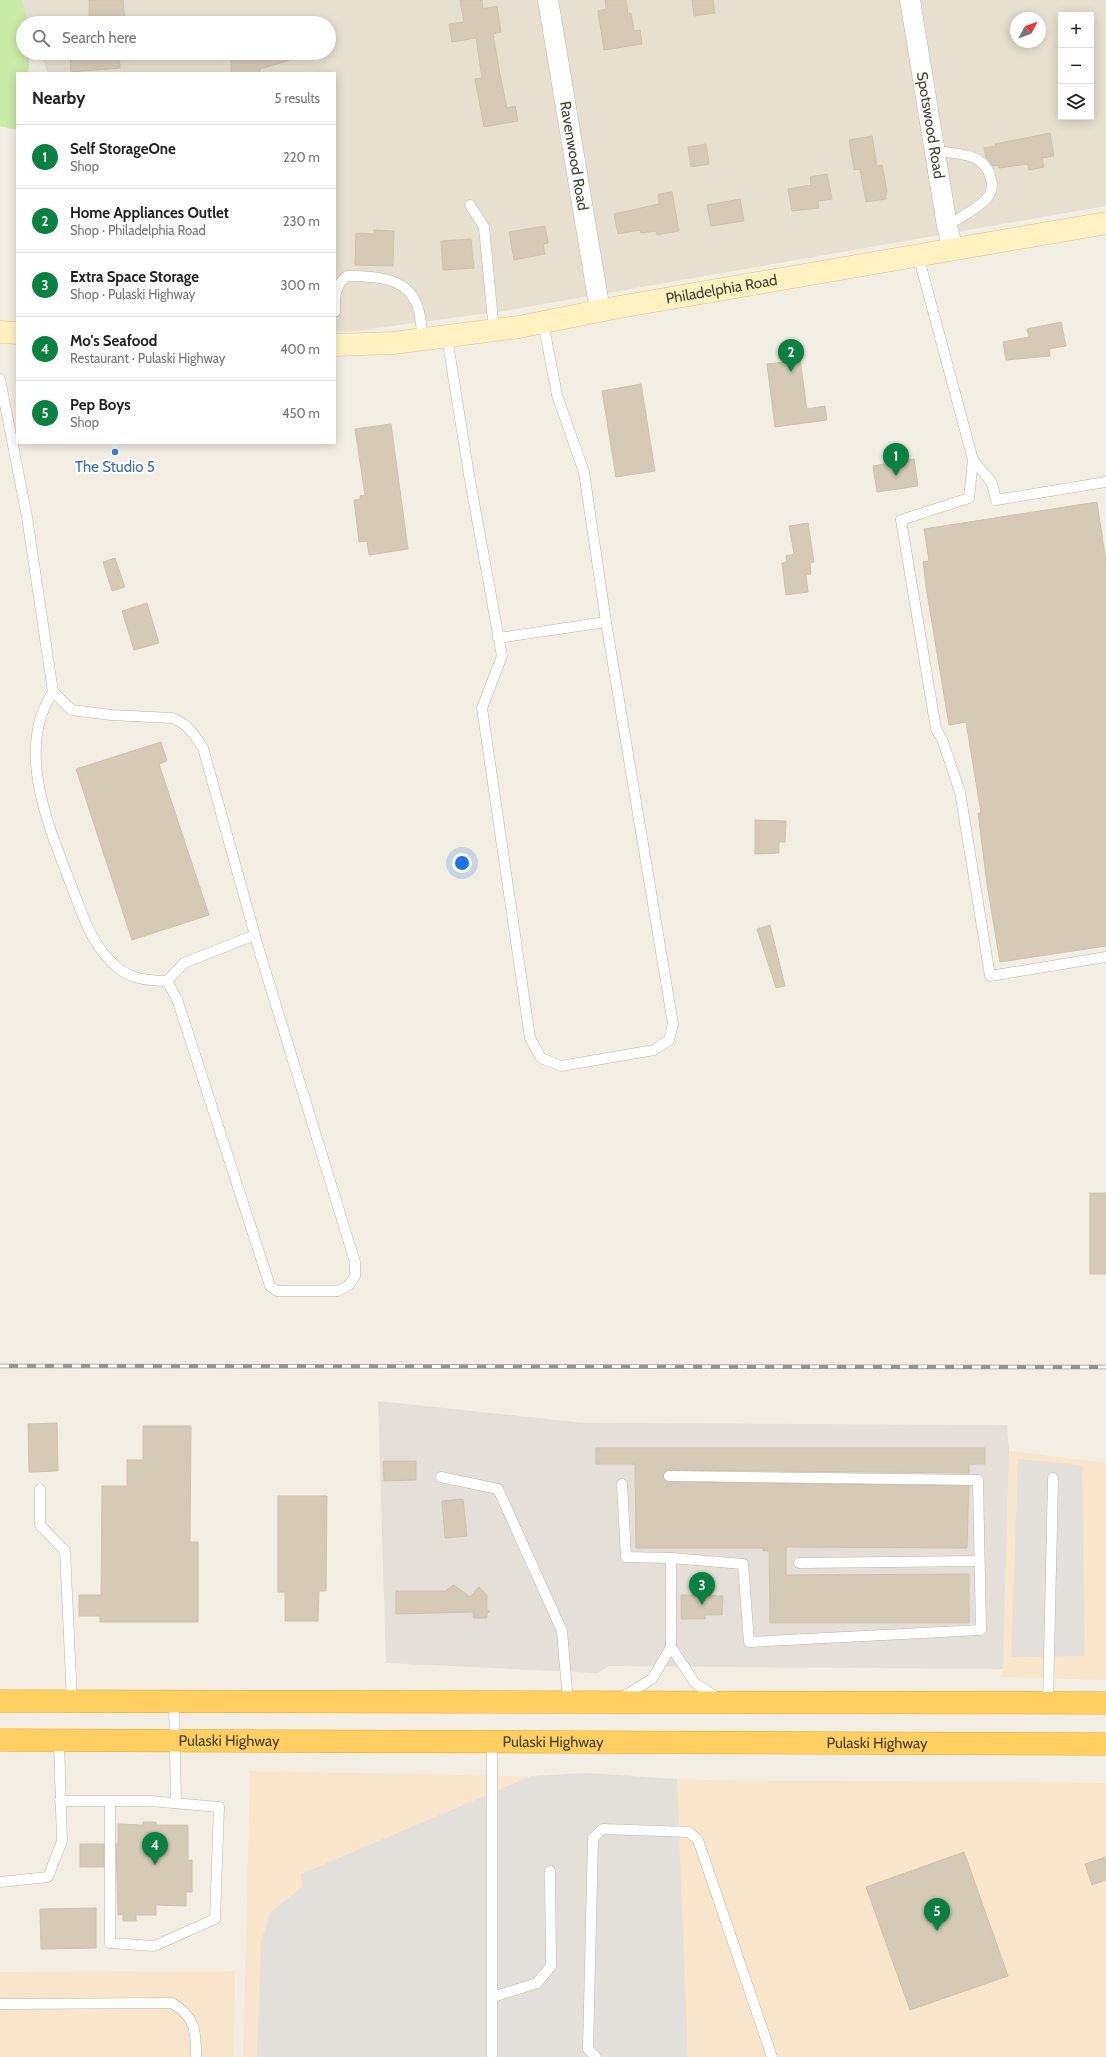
<!DOCTYPE html>
<meta charset="utf-8">
<style>
:root{--surface:#fff;--page:#f2f2f2;--text:#222;--muted:#767676;--line:#e0e0e0;--accent:#0b8043}
body{margin:0;font-family:Cabin,sans-serif;background:var(--page);color:var(--text)}
.controls{position:absolute;right:12px;top:12px;display:grid;overflow:hidden;border-radius:0px;box-shadow:0 2px 10px #0003}
.controls button{width:36px;height:36px;display:grid;place-items:center;padding:0;border:0;border-bottom:1px solid var(--line);background:var(--surface);color:var(--text);font:20px sans-serif}
.compass{position:absolute;left:1010px;top:12px;width:36px;height:36px;border-radius:50%;background:var(--surface);box-shadow:0 2px 10px #0003;rotate:49deg}
.you{position:absolute;left:462px;top:863px;width:14px;height:14px;margin:-10px;border:3px solid #fff;border-radius:50%;background:#1a73e8;box-shadow:0 0 0 6px #1a73e833}
.badge{display:grid;place-items:center;width:26px;height:26px;border-radius:50%;background:var(--accent);color:#fff;font-size:13px;font-weight:700}
.pin{position:absolute;translate:-50% -33px;filter:drop-shadow(0 1px 2px #0008)}
.pin::after{content:'';position:absolute;top:21px;width:14px;height:12px;background:inherit;clip-path:polygon(0 0,100% 0,50% 100%)}
.list{margin:0;padding:0;list-style:none}
h2{display:flex;justify-content:space-between;align-items:center;height:52px;margin:0;padding:0 16px;font-size:17px}
h2 small{font-size:13px;font-weight:400;color:var(--muted)}
.list li{display:grid;grid-template-columns:26px 1fr auto;gap:12px;align-items:center;box-sizing:border-box;height:64px;padding:0 16px;border-top:1px solid var(--line)}
.list b{display:block;font-size:15px;white-space:nowrap}
.list p{margin:0;font-size:13px;white-space:nowrap;color:var(--muted)}
.list em{font-size:13px;font-style:normal;color:var(--muted)}
.icon{flex:none;width:22px;height:22px;fill:none;stroke:currentColor;stroke-width:2;stroke-linecap:round;stroke-linejoin:round}
.map{position:relative;flex:none;width:1106px;height:2057px;overflow:hidden}
.search{position:absolute;background:var(--surface);box-shadow:0 2px 10px #0003;left:16px;top:16px;width:320px;height:44px;display:flex;align-items:center;gap:10px;box-sizing:border-box;padding:0 14px;border-radius:22px;color:var(--muted);font-size:15px}
.panel{position:absolute;background:var(--surface);box-shadow:0 2px 10px #0003;left:16px;top:72px;width:320px;height:372px;border-radius:0px}
.map>svg:first-child{display:block}
.residential{fill:#e7e0d0;fill-rule:evenodd}
.commercial{fill:#f7e6cb}
.industrial{fill:#e4dfd8}
.green{fill:#caeaa8}
.parking{fill:#e3e0dc}
.building{fill:#d5cab7;stroke:#d0c2aa}
.lines{fill:none;stroke-linecap:round;stroke-linejoin:round}
.lane-casing{stroke:#beb6a5;stroke-width:11}
.street-casing{stroke:#beb6a5;stroke-width:21}
.secondary-casing{stroke:#d5c58f;stroke-width:23}
.highway-casing{stroke:#e7a629;stroke-width:23}
.lane{stroke:#fff;stroke-width:10}
.street{stroke:#fff;stroke-width:20}
.secondary{stroke:#fff2c0;stroke-width:22}
.highway{stroke:#ffcf61;stroke-width:22}
.rail-casing{stroke:#949494;stroke-width:4.5}
.rail{stroke:#fff;stroke-width:3;stroke-dasharray:9;stroke-linecap:butt}
.shop-dot{fill:#3f7fe0;stroke:#fff;stroke-width:1.5}
.labels{text-anchor:middle;dominant-baseline:central;stroke-width:4;stroke-linejoin:round;paint-order:stroke}
.street-label{font-size:15px;fill:#453e33;stroke:#fff}
.shop-label{font-size:15px;fill:#366cbe;stroke:#fff}
</style>
<div class="map">
<svg width="1106" height="2057" viewBox="0 0 1106 2057">
<rect width="100%" height="100%" fill="#f3eee3"/>
<path class="residential" d="M22,0H1106V206L504,311L348,332L335,331V73H48L40,53H329V23H29ZM1061,15H1091V117H1061ZM1016,18H1040V42H1016Z"/>
<g class="commercial">
<polygon points="1009,1451 1106,1463 1106,1680 1003,1677"/>
<polygon points="250,1771 708,1780 1106,1783 1106,2057 243,2057"/>
<polygon points="235,1971 234,2057 0,2057 0,1972"/>
</g>
<polygon class="industrial" points="378,1401 586,1423 1007,1425 1009,1451 1003,1669 609,1666 598,1673 386,1663"/>
<polygon class="green" points="0,0 22,0 29,23 23,23 23,53 30,53 28,73 17,73 17,130 0,126"/>
<g class="parking">
<polygon points="1018,1459 1082,1465 1085,1656 1011,1657"/>
<polygon points="586,1773 677,1779 688,2057 257,2057 261,1942 270,1913 302,1887 301,1874 531,1776"/>
</g>
<g class="building">
<polygon points="89,0 123,0 125,23 89,23"/>
<polygon points="460,0 482,0 483,9 497,6 501,32 493,34 500,74 507,108 515,106 518,121 484,127 475,79 482,78 476,38 452,42 449,24 464,22"/>
<polygon points="605,0 626,0 628,14 631,13 634,31 640,30 642,44 604,50 598,11 606,9"/>
<polygon points="692,0 713,0 715,13 694,16"/>
<polygon points="70,53 119,53 120,68 71,72"/>
<polygon points="231,53 300,53 300,57 260,69 260,73 231,73"/>
<polygon points="1050,133 1054,156 1042,158 1044,167 1029,170 1028,164 999,168 998,165 993,166 986,158 984,148 996,146 995,144"/>
<polygon points="872,136 877,166 882,165 887,192 886,193 886,199 866,202 860,169 854,170 849,140"/>
<polygon points="706,144 709,164 691,167 688,147"/>
<polygon points="827,174 832,199 818,201 819,208 792,211 788,189 811,185 810,177"/>
<polygon points="672,192 679,231 657,235 656,231 641,233 640,230 618,234 614,214 659,204 658,194"/>
<polygon points="740,199 744,221 711,226 707,205"/>
<polygon points="545,226 548,243 543,244 545,254 514,260 509,232"/>
<polygon points="374,230 394,231 393,266 355,265 356,233 374,234"/>
<polygon points="471,239 474,268 443,270 441,241"/>
<polygon points="1061,322 1066,346 1049,349 1050,356 1006,360 1003,342 1029,337 1027,329"/>
<polygon points="800,360 807,409 825,406 827,420 775,427 767,364"/>
<polygon points="641,384 655,471 616,477 602,391"/>
<polygon points="391,424 408,549 369,555 367,541 359,542 354,500 360,499 360,496 365,495 355,429"/>
<polygon points="914,459 918,486 877,492 873,466"/>
<polygon points="1097,502 1106,562 1106,946 1000,962 987,884 978,813 981,813 966,722 949,725 927,593 923,562 929,561 924,529"/>
<polygon points="808,523 814,562 810,563 811,574 806,575 808,592 786,595 782,563 787,562 786,556 794,554 789,526"/>
<polygon points="115,558 125,587 112,591 103,562"/>
<polygon points="147,603 159,643 134,650 122,611"/>
<polygon points="161,742 167,761 159,764 209,915 132,940 76,769"/>
<polygon points="755,820 786,821 785,842 779,842 779,853 755,854"/>
<polygon points="770,925 785,986 776,988 757,929"/>
<rect x="1090" y="1193" width="16" height="81"/>
<polygon points="57,1423 58,1471 29,1472 28,1424"/>
<polygon points="143,1426 191,1426 190,1542 198,1542 198,1622 100,1622 100,1616 79,1616 79,1595 101,1595 102,1486 127,1486 127,1460 143,1460"/>
<polygon points="596,1448 985,1448 985,1464 969,1464 969,1473 669,1470 666,1471 663,1476 664,1479 669,1482 969,1486 967,1548 786,1547 786,1575 969,1574 969,1623 770,1623 769,1551 763,1551 763,1548 636,1548 635,1464 596,1464"/>
<polygon points="383,1461 416,1461 416,1480 384,1481"/>
<polygon points="278,1496 327,1496 326,1591 319,1591 318,1621 285,1621 285,1592 278,1592"/>
<polygon points="463,1499 467,1536 445,1538 442,1501"/>
<polygon points="454,1585 470,1597 479,1587 487,1595 487,1610 490,1612 487,1612 487,1618 473,1618 473,1612 396,1614 396,1591 445,1591"/>
<polygon points="681,1595 723,1596 722,1615 705,1615 705,1619 681,1619"/>
<polygon points="143,1822 156,1822 156,1825 188,1825 188,1861 192,1860 192,1892 186,1892 186,1906 156,1905 156,1915 136,1915 136,1921 123,1921 123,1914 118,1915 116,1844 118,1844 118,1824 143,1825"/>
<rect x="80" y="1844" width="24" height="23"/>
<polygon points="964,1852 1008,1976 910,2010 866,1887"/>
<polygon points="1106,1857 1106,1880 1092,1885 1085,1864"/>
<polygon points="96,1908 96,1948 41,1949 40,1909"/>
</g>
<g class="lines">
<g class="lane-casing">
<g id="lane">
<path d="M935,151C957,154 985,152 991,179C993,185 992,191 988,197C978,209 960,217 947,226"/>
<polyline points="470,205 484,227 494,331"/>
<polyline points="918,255 973,460 969,498 901,520 936,729 942,739 960,792 990,976 1106,957"/>
<path d="M335,312C335,296 334,287 347,276C376,276 412,277 419,312C421,321 422,331 423,340"/>
<polyline points="447,337 469,475 502,656 482,708 530,1038 541,1058 561,1066 654,1050 669,1040 673,1024 606,622 584,472 557,395 543,322"/>
<path d="M0,379L27,517L53,692C15,748 48,825 70,882C82,913 91,946 118,968C133,980 148,980 167,981L184,963L255,935"/>
<polyline points="973,460 992,483 996,500 1106,482"/>
<polyline points="498,638 606,622"/>
<path d="M53,692L72,710L111,715L172,718C187,723 194,734 203,748L259,950L355,1262V1276L349,1285L338,1291H277L270,1286L177,999L167,981"/>
<polyline points="669,1476 978,1480 981,1630 749,1642 743,1564 671,1558"/>
<polyline points="441,1477 498,1489 562,1631 568,1702"/>
<polyline points="40,1489 40,1525 65,1551 72,1701"/>
<polyline points="799,1563 979,1561"/>
<polyline points="671,1647 695,1683 719,1699"/>
<polyline points="621,1698 652,1679 671,1647 671,1558 626,1557 622,1484"/>
<polyline points="174,1701 176,1803"/>
<polyline points="1048,1702 1053,1478"/>
<polyline points="60,1801 150,1801 219,1807 215,1919 154,1946 110,1943 110,1801"/>
<polyline points="0,1882 48,1877 62,1841 59,1741"/>
<polyline points="493,1997 537,1983 551,1966 550,1871"/>
<path d="M0,2004L172,2003C196,2017 196,2032 196,2057"/>
<polyline points="492,2057 492,1742"/>
<polyline points="596,2057 588,2049 593,1838 603,1829 689,1832 698,1840 772,2057"/>
</g>
</g>
<g class="street-casing">
<g id="street">
<path id="s1" d="M548,0L600,311"/>
<path id="s2" d="M910,0L947,226L953,249"/>
</g>
</g>
<g class="secondary-casing">
<g id="secondary">
<polyline points="0,332 17,333"/>
<path id="s3" d="M335,345L393,343L519,327L619,307L1106,223"/>
</g>
</g>
<g class="highway-casing">
<g id="highway">
<polyline points="0,1701 1106,1703"/>
<path id="s4" d="M0,1740L1106,1744"/>
</g>
</g>
<use href="#lane" class="lane"/>
<use href="#street" class="street"/>
<use href="#secondary" class="secondary"/>
<use href="#highway" class="highway"/>
<g class="rail-casing">
<polyline id="rail" points="0,1366 1106,1367"/>
</g>
<use href="#rail" class="rail"/>
</g>
<circle class="shop-dot" cx="115" cy="452" r="4"/>
<g class="labels">
<g class="street-label">
<text stroke="none"><textPath href="#s2" startOffset="127">Spotswood Road</textPath></text>
<text stroke="none"><textPath href="#s1" startOffset="158">Ravenwood Road</textPath></text>
<text stroke="none"><textPath href="#s3" startOffset="391">Philadelphia Road</textPath></text>
<text stroke="none"><textPath href="#s4" startOffset="229">Pulaski Highway</textPath></text>
<text stroke="none"><textPath href="#s4" startOffset="553">Pulaski Highway</textPath></text>
<text stroke="none"><textPath href="#s4" startOffset="877">Pulaski Highway</textPath></text>
</g>
<g class="shop-label">
<text x="115" y="467">The Studio 5</text>
</g>
</g>
</svg>
<div class="controls">
<button>+</button>
<button>−</button>
<button><svg class="icon" aria-label="layers" viewBox="0 0 24 24"><path d="M12 4l9 5-9 5-9-5zM3 14l9 5 9-5"/></svg></button>
</div>
<svg class="compass" viewBox="-18 -18 36 36"><path d="M0-13l5 13h-10z" fill="#e53935"/><path d="M0 13l5-13h-10z" fill="#767676"/></svg>
<div class="you"></div>
<div class="pin badge" style="left:896px;top:476px">1</div>
<div class="pin badge" style="left:791px;top:372px">2</div>
<div class="pin badge" style="left:702px;top:1605px">3</div>
<div class="pin badge" style="left:155px;top:1865px">4</div>
<div class="pin badge" style="left:937px;top:1931px">5</div>
<div class="search"><svg class="icon" aria-label="search" viewBox="0 0 24 24"><circle cx="10" cy="10" r="6"/><path d="M15 15l6 6"/></svg>Search here</div>
<section class="panel">
<h2>Nearby<small>5 results</small></h2>
<ul class="list">
<li><span class="badge">1</span><div><b>Self StorageOne</b><p>Shop</p></div><em>220 m</em></li>
<li><span class="badge">2</span><div><b>Home Appliances Outlet</b><p>Shop · Philadelphia Road</p></div><em>230 m</em></li>
<li><span class="badge">3</span><div><b>Extra Space Storage</b><p>Shop · Pulaski Highway</p></div><em>300 m</em></li>
<li><span class="badge">4</span><div><b>Mo's Seafood</b><p>Restaurant · Pulaski Highway</p></div><em>400 m</em></li>
<li><span class="badge">5</span><div><b>Pep Boys</b><p>Shop</p></div><em>450 m</em></li>
</ul>
</section>
</div>
